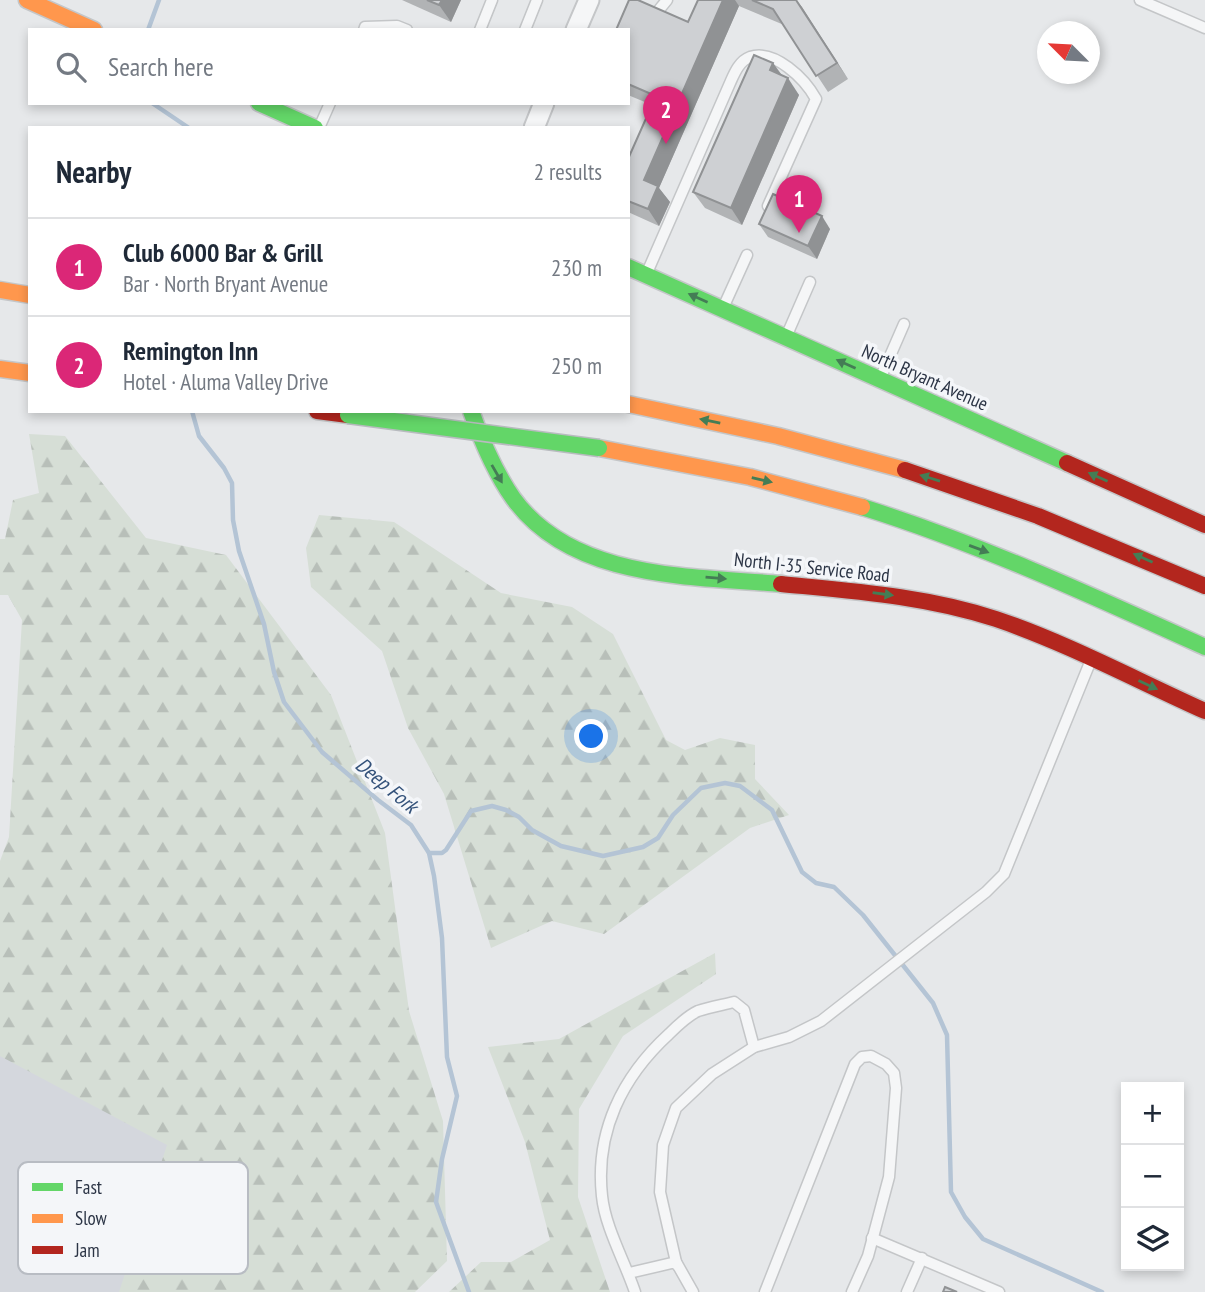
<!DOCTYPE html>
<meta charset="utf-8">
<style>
:root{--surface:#fff;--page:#f6f6f7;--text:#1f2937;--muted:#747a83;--line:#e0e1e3;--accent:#db2777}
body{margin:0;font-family:"PT Sans Narrow",sans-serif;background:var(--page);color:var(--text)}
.controls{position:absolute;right:21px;bottom:21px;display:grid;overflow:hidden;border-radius:0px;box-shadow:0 4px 10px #0003}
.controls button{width:63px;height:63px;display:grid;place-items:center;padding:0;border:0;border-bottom:2px solid var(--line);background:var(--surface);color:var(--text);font:35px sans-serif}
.compass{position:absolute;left:1037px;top:21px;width:63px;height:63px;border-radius:50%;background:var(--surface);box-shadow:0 4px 10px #0003;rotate:294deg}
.you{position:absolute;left:592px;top:737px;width:24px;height:24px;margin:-18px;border:5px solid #fff;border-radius:50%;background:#1a73e8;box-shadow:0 0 0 10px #1a73e833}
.badge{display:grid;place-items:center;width:46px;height:46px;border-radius:50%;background:var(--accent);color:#fff;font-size:23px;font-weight:700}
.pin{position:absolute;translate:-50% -58px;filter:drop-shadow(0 2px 4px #0008)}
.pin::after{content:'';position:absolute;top:37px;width:24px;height:21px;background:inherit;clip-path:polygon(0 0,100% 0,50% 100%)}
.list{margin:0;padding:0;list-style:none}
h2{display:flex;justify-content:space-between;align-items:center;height:91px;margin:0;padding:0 28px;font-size:30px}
h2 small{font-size:23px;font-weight:400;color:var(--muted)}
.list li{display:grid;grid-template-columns:46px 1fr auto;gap:21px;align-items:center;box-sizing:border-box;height:98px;padding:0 28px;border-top:2px solid var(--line)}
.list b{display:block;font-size:26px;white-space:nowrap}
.list p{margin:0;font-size:23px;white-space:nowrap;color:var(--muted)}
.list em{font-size:23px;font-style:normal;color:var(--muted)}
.icon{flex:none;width:38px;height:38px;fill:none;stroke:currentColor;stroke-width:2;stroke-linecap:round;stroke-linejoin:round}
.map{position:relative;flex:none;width:1205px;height:1292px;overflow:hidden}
.search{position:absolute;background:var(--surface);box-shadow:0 4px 10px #0003;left:28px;top:28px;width:602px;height:77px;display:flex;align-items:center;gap:18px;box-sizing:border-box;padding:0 24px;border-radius:0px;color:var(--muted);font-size:26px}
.panel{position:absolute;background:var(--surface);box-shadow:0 4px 10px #0003;left:28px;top:126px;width:602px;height:287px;border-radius:0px}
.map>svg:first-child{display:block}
.built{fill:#d4d7dd}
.forest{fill:url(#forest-firs)}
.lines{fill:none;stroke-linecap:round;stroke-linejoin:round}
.stream{stroke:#b4c4d5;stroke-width:4.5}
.lane-casing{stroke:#c4c6c8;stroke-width:13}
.street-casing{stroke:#c4c6c8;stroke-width:23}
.fast-casing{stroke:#c4c6c8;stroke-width:19}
.slow-casing{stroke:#c4c6c8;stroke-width:19}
.jam-casing{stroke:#c4c6c8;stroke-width:19}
.lane{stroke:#f5f6f7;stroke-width:10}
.street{stroke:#f5f6f7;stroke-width:19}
.fast{stroke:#63d668;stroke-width:16}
.slow{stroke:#ff974d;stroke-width:16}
.jam{stroke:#b3261e;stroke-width:16}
.fast-bridge-casing{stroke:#b8bbbf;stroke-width:19;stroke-linecap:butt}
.fast-bridge{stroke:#63d668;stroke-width:16}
.wall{fill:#b1b3b5}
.shaded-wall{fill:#909294}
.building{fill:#ced0d3;stroke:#909294;stroke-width:2}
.oneway{fill:#447d55}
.labels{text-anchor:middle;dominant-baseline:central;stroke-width:7;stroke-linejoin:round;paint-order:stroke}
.street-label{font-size:19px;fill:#2b3445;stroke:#f4f6f9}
.water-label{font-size:21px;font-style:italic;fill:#34527a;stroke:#f4f6f9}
.key{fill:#f4f6f9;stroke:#b8bcc3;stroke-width:2}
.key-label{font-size:19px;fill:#2b3445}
</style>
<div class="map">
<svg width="1205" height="1292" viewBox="0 0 1205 1292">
<defs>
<pattern id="forest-firs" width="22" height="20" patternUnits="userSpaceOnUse" patternTransform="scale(1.75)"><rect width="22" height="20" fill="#d6ded6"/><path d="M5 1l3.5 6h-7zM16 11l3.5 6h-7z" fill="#b8bfb9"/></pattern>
</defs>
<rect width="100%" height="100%" fill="#e6e8ea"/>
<polygon class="built" points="0,1032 366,1197 315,1292 0,1292"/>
<g class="forest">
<polygon points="29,434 65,436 146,538 226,555 331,695 385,833 409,1011 443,1121 447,1261 415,1292 119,1292 167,1145 0,1056 0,861 9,837 22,620 8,595 0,595 0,539 5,539 13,500 39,493"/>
<polygon points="319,515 394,522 501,593 572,607 613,634 666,740 685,750 720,738 755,745 755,779 789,815 750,828 604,934 552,921 491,948 444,794 408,728 382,651 311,587 306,548"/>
<polygon points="715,953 716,974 623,1036 579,1109 578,1197 610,1292 449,1292 481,1262 511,1262 550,1240 525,1142 488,1047 559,1039"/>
</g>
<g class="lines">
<g class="stream">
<polyline points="148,30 159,0"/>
<polyline points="152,103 189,128"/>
<polyline points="192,411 199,436 224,468 232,483 233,520 239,551 264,624 274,672 284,702 322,752 378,800 411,825 429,853 434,876 442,938 447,1057 457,1096 442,1159 436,1202 469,1292"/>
<polyline points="429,853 442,853 446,850 471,811 492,806 506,810 519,817 532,830 561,846 603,856 643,847 658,838 673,815 701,788 725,783 740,786 772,810 802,872 816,883 834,887 863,915 933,1003 947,1035 951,1192 965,1217 983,1239 1102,1292"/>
</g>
<g class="lane-casing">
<g id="lane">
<polyline points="1140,0 1205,28"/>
<polyline points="658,11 667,0"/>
<polyline points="364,30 365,27 397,26 407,30"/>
<polyline points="480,30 492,0"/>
<polyline points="525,30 537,0"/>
<polyline points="319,128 330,103"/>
<path d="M646,275L730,83C734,74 739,61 750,57C775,49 805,79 816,99L768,206"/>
<polyline points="723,308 747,255"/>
<polyline points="786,337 810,282"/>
<polyline points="880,379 904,324"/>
<polyline points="872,1238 999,1292"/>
<polyline points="629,1273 676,1262 677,1265"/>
<path d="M635,1292C625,1262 605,1227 602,1196C595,1132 622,1077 669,1034C677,1026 687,1016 698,1011C709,1007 722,1005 734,1002L744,1010L754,1047"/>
<polyline points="693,1292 676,1262 660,1192 663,1145 676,1108 712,1074 754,1047 789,1037 821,1021 986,892 1004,874 1091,660"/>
<polyline points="765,1292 855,1064 862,1057 871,1056 886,1064 894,1073 896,1088 889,1177 868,1256 852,1292"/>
<polyline points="907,1292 922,1258"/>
</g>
</g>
<g class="street-casing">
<g id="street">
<polyline points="576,30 589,0"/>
<polyline points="534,128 544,103"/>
</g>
</g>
<g class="fast-casing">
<g id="fast">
<polyline points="259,103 315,128"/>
<polyline points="628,267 1067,463"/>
<path d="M471,411C482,442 494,471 513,498C572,580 691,576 781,584"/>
<path d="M862,507C980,544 1093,596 1205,647"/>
</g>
</g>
<g class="slow-casing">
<g id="slow">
<polyline points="27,0 94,30"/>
<polyline points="0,290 30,295"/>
<polyline points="0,369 30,373"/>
<polyline points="628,404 778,436 905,470"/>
<polyline points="599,448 750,477 862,507"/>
</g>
</g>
<g class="jam-casing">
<g id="jam">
<polyline points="317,411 348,415"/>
<polyline points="1067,463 1205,525"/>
<polyline points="905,470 1038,516 1205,586"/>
<path d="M781,584C853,591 926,596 996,619C1067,643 1136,680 1205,711"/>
</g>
</g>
<use href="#lane" class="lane"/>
<use href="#street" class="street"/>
<use href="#fast" class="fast"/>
<use href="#slow" class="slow"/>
<use href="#jam" class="jam"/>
<g class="fast-bridge-casing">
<polyline id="fast-bridge" points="348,415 599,448"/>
</g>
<use href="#fast-bridge" class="fast-bridge"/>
</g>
<g class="wall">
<polygon points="402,0 461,0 451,22"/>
<polygon points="698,0 796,0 848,79 828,92 784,25 739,6 659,188 670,202 659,226 628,212 628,159 652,105 628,95 628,30 688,22"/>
<polygon points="773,63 782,75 799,95 742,225 705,208 693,192"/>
<polygon points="759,224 830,229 817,259 768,237"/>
</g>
<g class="shaded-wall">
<polygon points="442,0 461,0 451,22 439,5"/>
<polygon points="723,0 735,0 739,6 659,188 670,202 659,226 648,209 644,180"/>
<polygon points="796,0 802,7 848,79 837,63"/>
<polygon points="773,63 785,80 770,70"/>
<polygon points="788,78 799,95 742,225 731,208"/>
<polygon points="822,216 830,229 817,259 808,246"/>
</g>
<g class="building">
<polygon points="427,0 442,0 439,5"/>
<polygon points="629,0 638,0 688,22 698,0 723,0 644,180 658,186 648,209 628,201 628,159 656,96 628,84 628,30 616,30"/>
<polygon points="752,0 796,0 837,63 816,76 773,9"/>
<polygon points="754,55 773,63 770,70 788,78 731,208 693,192"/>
<polygon points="773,194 822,216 808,246 759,224"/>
<polygon points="945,1287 957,1292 943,1292"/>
</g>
<defs><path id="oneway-solid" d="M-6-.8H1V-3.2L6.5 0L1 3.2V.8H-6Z" transform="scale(1.75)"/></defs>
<g class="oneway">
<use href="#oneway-solid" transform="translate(698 298) rotate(-156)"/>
<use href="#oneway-solid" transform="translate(846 364) rotate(-156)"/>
<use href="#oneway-solid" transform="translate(710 421) rotate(-168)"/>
<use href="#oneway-solid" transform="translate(497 474) rotate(60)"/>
<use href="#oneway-solid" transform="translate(1098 477) rotate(-156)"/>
<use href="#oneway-solid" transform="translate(930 478) rotate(-163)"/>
<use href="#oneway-solid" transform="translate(762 480) rotate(13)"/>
<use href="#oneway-solid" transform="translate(979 549) rotate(20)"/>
<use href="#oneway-solid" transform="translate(1143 558) rotate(-156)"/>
<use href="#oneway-solid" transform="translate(716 578) rotate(5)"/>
<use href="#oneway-solid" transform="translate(883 594) rotate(8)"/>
<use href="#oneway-solid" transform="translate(1148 685) rotate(25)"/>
</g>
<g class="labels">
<g class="street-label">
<text transform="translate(925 377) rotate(24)">North Bryant Avenue</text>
<text transform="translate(812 567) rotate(6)">North I-35 Service Road</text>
</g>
<g class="water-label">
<text transform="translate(387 785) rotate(40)">Deep Fork</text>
</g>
</g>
<rect x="18" y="1162" width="230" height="112" rx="10" class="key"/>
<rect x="32" y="1183" width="31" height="8" fill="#63d668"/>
<rect x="32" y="1214" width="31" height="9" fill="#ff974d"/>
<rect x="32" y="1246" width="31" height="8" fill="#b3261e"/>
<g class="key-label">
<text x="75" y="1194">Fast</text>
<text x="75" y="1225">Slow</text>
<text x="75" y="1257">Jam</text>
</g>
</svg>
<div class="controls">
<button>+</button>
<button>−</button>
<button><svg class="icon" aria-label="layers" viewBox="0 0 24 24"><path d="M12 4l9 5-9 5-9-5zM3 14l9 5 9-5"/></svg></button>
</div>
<svg class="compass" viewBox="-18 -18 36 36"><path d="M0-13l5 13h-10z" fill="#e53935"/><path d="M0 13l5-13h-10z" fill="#747a83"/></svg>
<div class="you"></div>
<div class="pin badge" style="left:799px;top:233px">1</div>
<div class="pin badge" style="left:666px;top:144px">2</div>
<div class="search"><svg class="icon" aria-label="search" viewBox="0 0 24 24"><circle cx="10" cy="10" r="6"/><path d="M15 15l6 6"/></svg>Search here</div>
<section class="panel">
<h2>Nearby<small>2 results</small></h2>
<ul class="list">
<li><span class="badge">1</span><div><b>Club 6000 Bar &amp; Grill</b><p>Bar · North Bryant Avenue</p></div><em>230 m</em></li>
<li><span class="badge">2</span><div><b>Remington Inn</b><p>Hotel · Aluma Valley Drive</p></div><em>250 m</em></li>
</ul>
</section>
</div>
